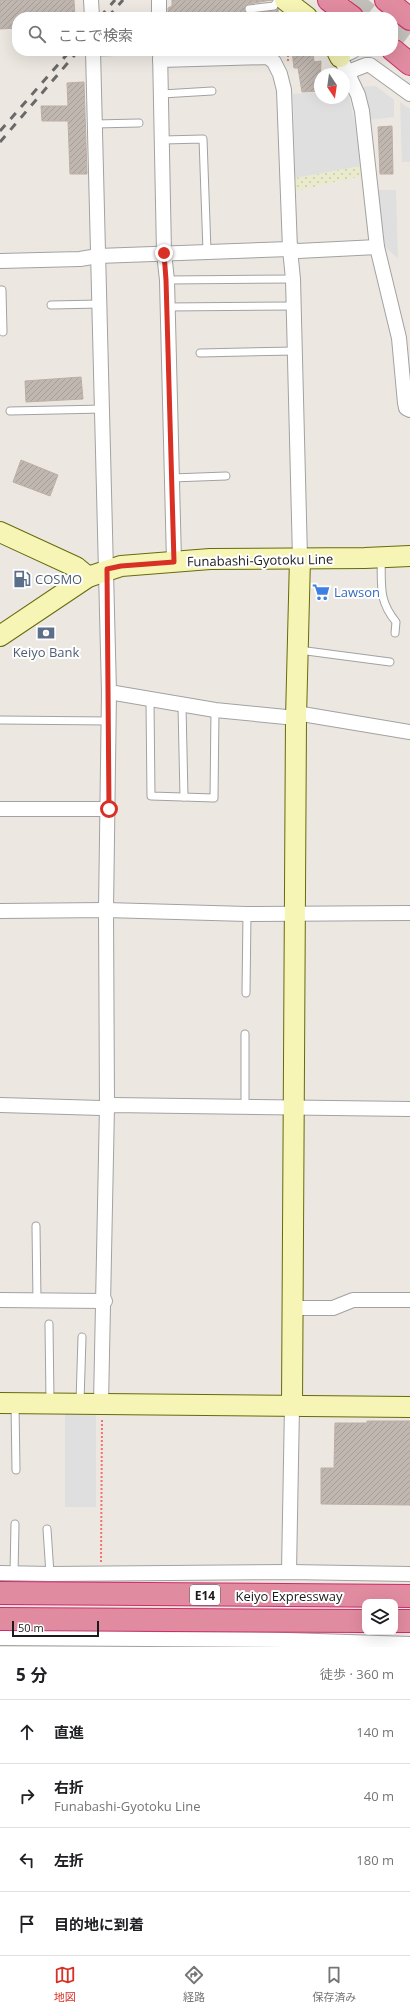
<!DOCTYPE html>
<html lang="ja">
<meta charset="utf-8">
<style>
:root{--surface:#fff;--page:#f2f2f2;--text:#202124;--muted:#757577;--line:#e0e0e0;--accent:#d93025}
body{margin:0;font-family:"Open Sans","Noto Sans JP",sans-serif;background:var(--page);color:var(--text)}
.controls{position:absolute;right:12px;bottom:12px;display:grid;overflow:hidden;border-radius:8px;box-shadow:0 4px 16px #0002}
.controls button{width:36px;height:36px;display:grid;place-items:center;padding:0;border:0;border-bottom:1px solid var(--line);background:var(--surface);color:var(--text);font:20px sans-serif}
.compass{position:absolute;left:314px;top:68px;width:36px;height:36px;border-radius:50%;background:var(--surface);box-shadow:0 4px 16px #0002;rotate:167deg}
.scale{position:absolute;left:12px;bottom:10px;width:87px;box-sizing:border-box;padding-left:4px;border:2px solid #1b1b1b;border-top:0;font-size:11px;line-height:14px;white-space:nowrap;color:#1b1b1b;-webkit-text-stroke:3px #fff;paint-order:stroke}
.stop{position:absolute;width:12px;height:12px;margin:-9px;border:3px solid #d93025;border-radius:50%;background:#fff}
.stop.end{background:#d93025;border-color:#fff;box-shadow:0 1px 4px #0008}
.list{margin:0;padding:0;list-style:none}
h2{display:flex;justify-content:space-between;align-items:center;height:52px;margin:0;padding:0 16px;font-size:17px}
h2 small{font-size:13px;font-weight:400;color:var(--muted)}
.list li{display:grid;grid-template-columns:26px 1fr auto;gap:12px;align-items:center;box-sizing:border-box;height:64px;padding:0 16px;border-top:1px solid var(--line)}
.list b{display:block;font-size:15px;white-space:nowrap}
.list p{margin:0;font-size:13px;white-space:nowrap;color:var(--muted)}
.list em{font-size:13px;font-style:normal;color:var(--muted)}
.icon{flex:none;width:22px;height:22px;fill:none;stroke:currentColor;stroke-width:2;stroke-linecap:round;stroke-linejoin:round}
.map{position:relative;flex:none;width:410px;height:1647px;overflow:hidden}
.search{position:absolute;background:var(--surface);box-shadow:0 4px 16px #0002;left:12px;right:12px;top:12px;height:44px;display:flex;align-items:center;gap:10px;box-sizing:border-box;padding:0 14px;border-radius:16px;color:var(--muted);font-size:15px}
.sheet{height:308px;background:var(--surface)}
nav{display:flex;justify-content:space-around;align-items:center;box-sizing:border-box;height:56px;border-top:1px solid var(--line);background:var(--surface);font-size:11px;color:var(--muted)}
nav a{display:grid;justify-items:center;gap:2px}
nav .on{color:var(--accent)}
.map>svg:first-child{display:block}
.farmland{fill:url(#farmland-dots)}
.parking{fill:#dfdfdf}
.building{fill:url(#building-hatch);stroke:#bdaea4}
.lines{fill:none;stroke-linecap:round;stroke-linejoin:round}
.highway-tunnel{stroke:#c2bfb9;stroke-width:22;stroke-dasharray:22 11;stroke-linecap:butt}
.lane-casing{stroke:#a2a2a2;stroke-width:9}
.street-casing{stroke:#a2a2a2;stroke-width:16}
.secondary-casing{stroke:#666b0a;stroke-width:22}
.highway-casing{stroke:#cd2c6c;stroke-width:24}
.path{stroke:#f2726c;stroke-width:2;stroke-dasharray:2 2;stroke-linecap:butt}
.lane{stroke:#fff;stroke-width:7}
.street{stroke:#fff;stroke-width:14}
.secondary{stroke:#f6f5b6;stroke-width:20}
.highway{stroke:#e18ba0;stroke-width:22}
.rail{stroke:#696969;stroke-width:3;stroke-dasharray:8 8;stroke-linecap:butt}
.route{stroke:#d93025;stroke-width:5}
.labels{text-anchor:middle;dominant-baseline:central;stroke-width:4;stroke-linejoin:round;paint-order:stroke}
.shield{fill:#fff;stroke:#5f5f5f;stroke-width:1}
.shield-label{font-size:12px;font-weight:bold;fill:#1b1b1b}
.street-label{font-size:13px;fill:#1b1b1b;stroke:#fff}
.service-label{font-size:13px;fill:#4e5e75;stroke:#fff;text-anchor:start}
.shop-label{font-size:13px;fill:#366cbe;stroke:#fff;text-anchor:start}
</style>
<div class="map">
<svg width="410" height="1647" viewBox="0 0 410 1647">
<defs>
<pattern id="farmland-dots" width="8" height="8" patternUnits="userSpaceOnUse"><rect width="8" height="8" fill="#eaebcd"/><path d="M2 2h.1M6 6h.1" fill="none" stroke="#c8c9af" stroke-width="1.8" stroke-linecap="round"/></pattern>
<pattern id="building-hatch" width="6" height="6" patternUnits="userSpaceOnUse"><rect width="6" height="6" fill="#c1b7b1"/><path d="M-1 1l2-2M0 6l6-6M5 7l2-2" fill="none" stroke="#a59d98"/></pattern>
</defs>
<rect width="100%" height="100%" fill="#ece8e1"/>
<polygon class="farmland" points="360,166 361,176 295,191 295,178"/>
<g class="parking">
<polygon points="376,86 394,100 394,117 368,120 359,87"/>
<polygon points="344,91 349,97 355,124 360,166 295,178 293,94 320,92 320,98 344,98"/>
<polygon points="400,102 410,109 410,162 402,162"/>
<polygon points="377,190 396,190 398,258 385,247 381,240"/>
<rect x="65" y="1413" width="31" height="94"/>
</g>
<g class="building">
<polygon points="0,0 74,0 75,17 17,17 17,28 0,29"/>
<polygon points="172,0 272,0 248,4 245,7 244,10 250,14 278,9 279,17 226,17 226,14 168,17 168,8 172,6"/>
<polygon points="292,51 313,51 314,62 321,61 320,91 302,92 298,68 294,68"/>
<polygon points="84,82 87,174 70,174 68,121 42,121 41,106 68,106 67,83"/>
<polygon points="392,126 393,174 380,174 378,127"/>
<polygon points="81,377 83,399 26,402 25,381"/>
<polygon points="21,460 58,475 50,496 13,482"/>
<polygon points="367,1421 410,1421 410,1505 321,1504 321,1468 334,1468 335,1423 367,1423"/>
</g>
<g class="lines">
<g class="highway-tunnel">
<polyline points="351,0 372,17"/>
<polyline points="393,21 410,34"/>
</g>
<g class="lane-casing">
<g id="lane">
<polyline points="249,9 274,6 278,0"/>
<polyline points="93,52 138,51"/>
<polyline points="162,94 212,91"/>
<polyline points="95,124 139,123"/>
<polyline points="163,140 203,139 207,251"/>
<polyline points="167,280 293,279"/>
<polyline points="0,290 2,290 3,332"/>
<polyline points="51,305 100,304"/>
<polyline points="167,307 294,306"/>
<polyline points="200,353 295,351"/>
<polyline points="10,411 103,409"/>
<polyline points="172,478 226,476"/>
<path d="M381,558C382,586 378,600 396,622L395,633"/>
<polyline points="299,650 390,662"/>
<polyline points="150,701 151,796 214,798 215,710"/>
<polyline points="182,706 184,797"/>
<polyline points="0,720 109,721"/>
<polyline points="246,993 247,914"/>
<polyline points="245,1108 245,1034"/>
<polyline points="36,1226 37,1301"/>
<polyline points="49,1324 50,1401"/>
<polyline points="80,1402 82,1337"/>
<polyline points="15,1404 16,1470"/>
<polyline points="47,1529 50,1574"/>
<polyline points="14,1574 15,1524"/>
</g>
</g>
<g class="street-casing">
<g id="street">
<polyline points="91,0 92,17"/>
<polyline points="159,0 159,17"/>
<polyline points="93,51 109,692 106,910 107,1106 101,1404"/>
<polyline points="160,51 164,253 167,280 174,562"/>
<polyline points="353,51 340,57 358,95 362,111 377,247 399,338 405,403 406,408 410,410"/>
<polyline points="160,60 268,57 274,62 280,74 284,90 290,249 293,279 300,558"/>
<polyline points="348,72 366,65 370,65 410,94"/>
<polyline points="0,261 80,259 98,256 290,249 298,251 377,247"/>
<polyline points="109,692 215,710 296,718"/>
<polyline points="296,713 410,732"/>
<polyline points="0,809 109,809"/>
<polyline points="0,911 106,910 247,914 410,913"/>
<polyline points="0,1105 101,1108 112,1105 410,1109"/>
<polyline points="0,1300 105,1301"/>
<polyline points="292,1308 333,1308 353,1300 410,1300"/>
<polyline points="289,1572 292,1406"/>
<polyline points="0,1573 50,1574 289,1572 410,1574"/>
<polyline points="0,1638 287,1640 410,1644"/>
</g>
</g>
<g class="secondary-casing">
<g id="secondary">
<polyline points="285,0 307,17"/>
<polyline points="337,51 340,57"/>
<polyline points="0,532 76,567 88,577"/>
<polyline points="0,636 88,577 121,566 210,559 365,558 410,556"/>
<polyline points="0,1403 410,1407"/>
<polyline points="292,1406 296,718 300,558"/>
</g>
</g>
<g class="highway-casing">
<g id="highway">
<polyline points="329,0 352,17"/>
<polyline points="386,0 410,19"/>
<polyline points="393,50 410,64"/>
<polyline points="0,1593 410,1596"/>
<polyline points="0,1619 365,1621"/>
<polyline points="395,1621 410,1621"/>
</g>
</g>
<g class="path">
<polyline points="288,51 288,62"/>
<polyline points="101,1562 102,1419"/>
</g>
<use href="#lane" class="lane"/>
<use href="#street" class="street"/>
<use href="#secondary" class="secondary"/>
<use href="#highway" class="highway"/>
<g class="rail">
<polyline points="100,17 115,0"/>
<polyline points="108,17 123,0"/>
<polyline points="0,131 70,51"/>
<polyline points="0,142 78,51"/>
</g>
</g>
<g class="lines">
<polyline class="route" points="109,809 107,569 121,566 174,562 166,280 164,253"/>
</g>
<defs>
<g id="fuel-bare" transform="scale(1.38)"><path d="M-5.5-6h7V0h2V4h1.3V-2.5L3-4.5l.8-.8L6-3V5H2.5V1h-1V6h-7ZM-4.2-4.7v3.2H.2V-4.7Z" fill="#5c6f8a" stroke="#fff" stroke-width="2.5" paint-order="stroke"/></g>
<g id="supermarket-bare" transform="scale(1.38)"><path d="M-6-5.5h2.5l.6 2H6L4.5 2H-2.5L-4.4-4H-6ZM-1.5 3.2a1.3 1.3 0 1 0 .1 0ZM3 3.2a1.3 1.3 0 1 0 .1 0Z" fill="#3f7fe0" stroke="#fff" stroke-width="2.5" paint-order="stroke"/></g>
<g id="bank-bare" transform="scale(1.38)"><path d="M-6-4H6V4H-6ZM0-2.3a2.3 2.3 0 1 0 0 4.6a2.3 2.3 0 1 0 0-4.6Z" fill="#5c6f8a" stroke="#fff" stroke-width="2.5" paint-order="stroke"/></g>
</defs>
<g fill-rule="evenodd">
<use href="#fuel-bare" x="22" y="579"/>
<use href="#supermarket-bare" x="321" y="592"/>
<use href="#bank-bare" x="46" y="633"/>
</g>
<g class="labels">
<rect class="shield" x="190" y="1585" width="30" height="20" rx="3"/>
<g class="shield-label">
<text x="205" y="1595">E14</text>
</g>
<g class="street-label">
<text transform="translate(260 560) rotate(-1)">Funabashi-Gyotoku Line</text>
<text x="289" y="1596">Keiyo Expressway</text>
</g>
<g class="service-label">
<text x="35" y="579">COSMO</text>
<text x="46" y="652" text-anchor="middle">Keiyo Bank</text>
</g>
<g class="shop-label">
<text x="334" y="592">Lawson</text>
</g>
</g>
</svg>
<div class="controls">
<button><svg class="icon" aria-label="layers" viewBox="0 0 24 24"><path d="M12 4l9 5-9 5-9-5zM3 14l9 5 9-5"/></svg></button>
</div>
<svg class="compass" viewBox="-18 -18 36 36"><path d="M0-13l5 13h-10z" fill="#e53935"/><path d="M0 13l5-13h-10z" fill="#757577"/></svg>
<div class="scale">50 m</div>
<div class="stop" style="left:109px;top:809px"></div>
<div class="stop end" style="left:164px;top:253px"></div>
<div class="search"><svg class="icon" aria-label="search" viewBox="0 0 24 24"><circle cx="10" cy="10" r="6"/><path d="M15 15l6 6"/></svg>ここで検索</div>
</div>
<section class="sheet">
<h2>5 分<small>徒歩 · 360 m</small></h2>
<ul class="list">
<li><svg class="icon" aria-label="ahead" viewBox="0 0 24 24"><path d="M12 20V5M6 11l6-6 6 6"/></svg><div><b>直進</b></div><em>140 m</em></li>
<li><svg class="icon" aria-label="right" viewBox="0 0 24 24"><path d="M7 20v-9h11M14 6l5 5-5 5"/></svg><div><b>右折</b><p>Funabashi-Gyotoku Line</p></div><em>40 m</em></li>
<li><svg class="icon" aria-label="left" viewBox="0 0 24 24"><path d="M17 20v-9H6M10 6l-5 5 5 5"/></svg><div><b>左折</b></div><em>180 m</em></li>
<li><svg class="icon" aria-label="arrive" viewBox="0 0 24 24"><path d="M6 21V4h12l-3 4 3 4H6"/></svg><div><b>目的地に到着</b></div></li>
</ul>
</section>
<nav>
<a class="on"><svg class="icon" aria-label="map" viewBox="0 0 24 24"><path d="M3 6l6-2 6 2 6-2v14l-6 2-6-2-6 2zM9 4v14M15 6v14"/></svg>地図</a>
<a><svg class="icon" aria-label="directions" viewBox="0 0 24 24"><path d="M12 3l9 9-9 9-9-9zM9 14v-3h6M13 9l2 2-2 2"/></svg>経路</a>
<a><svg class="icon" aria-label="saved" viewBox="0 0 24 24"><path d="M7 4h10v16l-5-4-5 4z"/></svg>保存済み</a>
</nav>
